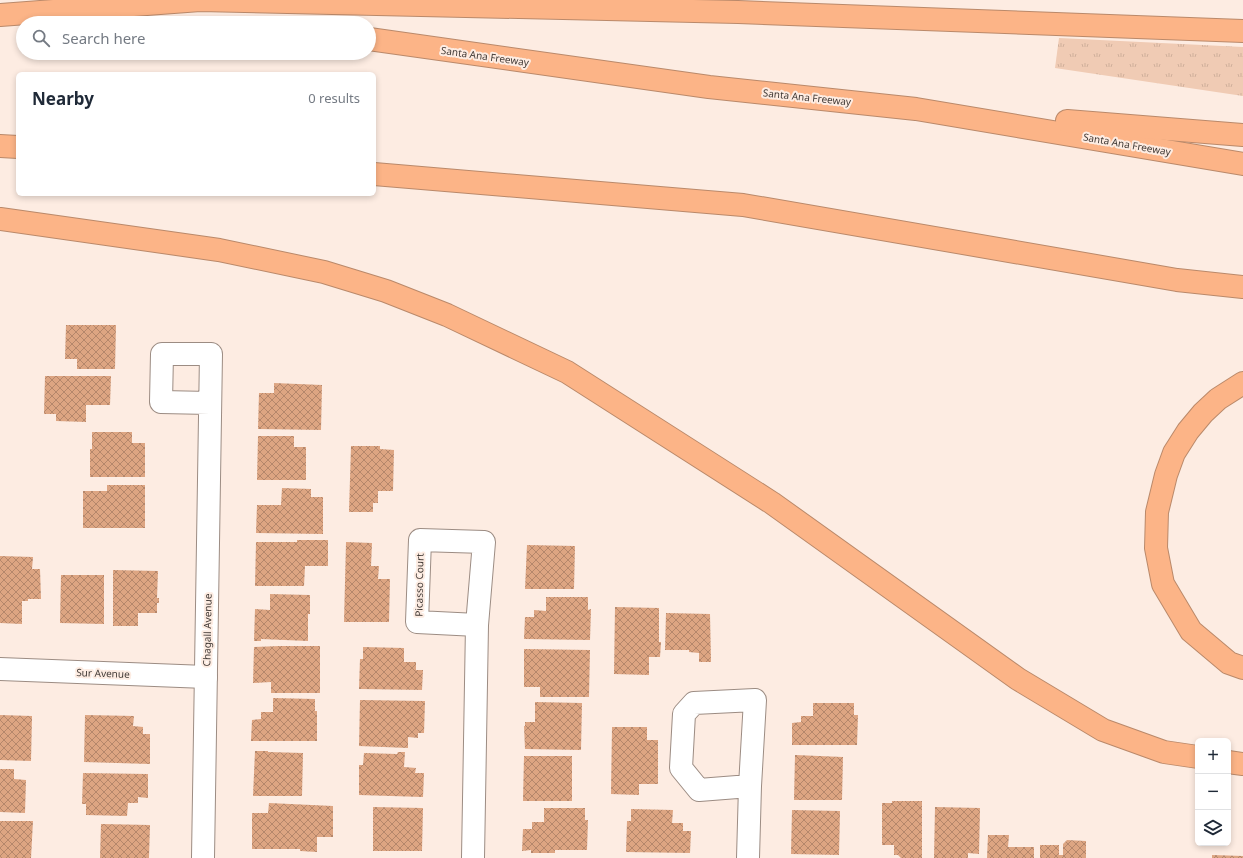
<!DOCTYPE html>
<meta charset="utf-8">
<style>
:root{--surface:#fff;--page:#f2f2f3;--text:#1f2937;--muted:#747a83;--line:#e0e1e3}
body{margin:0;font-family:"Noto Sans",sans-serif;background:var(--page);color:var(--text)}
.controls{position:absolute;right:12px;bottom:12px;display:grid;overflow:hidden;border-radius:6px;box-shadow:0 2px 6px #0003}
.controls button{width:36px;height:36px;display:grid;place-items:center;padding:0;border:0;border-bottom:1px solid var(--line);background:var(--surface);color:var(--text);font:20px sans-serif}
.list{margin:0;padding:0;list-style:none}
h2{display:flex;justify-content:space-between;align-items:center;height:52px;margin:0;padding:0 16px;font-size:17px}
h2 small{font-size:13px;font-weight:400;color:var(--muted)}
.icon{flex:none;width:22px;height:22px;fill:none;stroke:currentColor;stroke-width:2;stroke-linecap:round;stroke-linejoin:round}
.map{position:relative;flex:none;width:1243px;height:858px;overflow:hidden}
.search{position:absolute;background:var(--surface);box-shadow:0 2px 6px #0003;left:16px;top:16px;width:360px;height:44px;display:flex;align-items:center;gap:10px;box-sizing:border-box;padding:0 14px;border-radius:22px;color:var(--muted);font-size:15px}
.panel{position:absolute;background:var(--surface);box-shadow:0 2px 6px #0003;left:16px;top:72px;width:360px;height:124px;border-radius:6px}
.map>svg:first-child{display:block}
.grass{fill:url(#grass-tufts)}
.building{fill:url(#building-cross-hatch)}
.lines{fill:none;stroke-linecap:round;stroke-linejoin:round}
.street-casing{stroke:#9c8c83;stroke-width:24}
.highway-casing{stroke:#ba896a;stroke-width:24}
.street{stroke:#fff;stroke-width:22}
.highway{stroke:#fcb487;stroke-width:22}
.labels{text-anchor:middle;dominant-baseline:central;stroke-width:4;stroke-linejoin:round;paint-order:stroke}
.street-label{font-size:10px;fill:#403935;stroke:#fdece2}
</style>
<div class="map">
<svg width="1243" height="858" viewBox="0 0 1243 858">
<defs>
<pattern id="grass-tufts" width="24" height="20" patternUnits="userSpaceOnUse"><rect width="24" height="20" fill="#f0cbb4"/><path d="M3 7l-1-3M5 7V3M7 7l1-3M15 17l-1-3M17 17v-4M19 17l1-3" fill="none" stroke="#cfaf9b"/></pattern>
<pattern id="building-cross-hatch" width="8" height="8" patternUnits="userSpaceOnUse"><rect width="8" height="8" fill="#dda582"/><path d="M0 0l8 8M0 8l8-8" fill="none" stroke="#b5876b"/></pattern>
</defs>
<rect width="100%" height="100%" fill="#fdece2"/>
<polygon class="grass" points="1059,38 1243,47 1243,96 1055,68"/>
<g class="building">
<polygon points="66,325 116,325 115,369 77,369 77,359 65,359"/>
<polygon points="45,376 111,376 110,405 86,405 86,422 56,421 56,414 44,414"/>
<polygon points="274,383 322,385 321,430 258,429 259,393 274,393"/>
<polygon points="92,432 132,432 132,443 145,443 145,477 90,477 90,449 92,449"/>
<polygon points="258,436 294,436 294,447 306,447 306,480 257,480"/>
<polygon points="351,446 380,446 380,449 394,450 393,491 378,491 378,503 373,503 373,512 349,512"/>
<polygon points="107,485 145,485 145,528 83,528 83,491 107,491"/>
<polygon points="282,488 311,489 311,497 323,497 323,534 256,533 257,505 281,505"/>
<polygon points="297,540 328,540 328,566 305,566 304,586 255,586 256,542 297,542"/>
<polygon points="346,542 372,543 371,566 379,566 378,579 390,579 389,622 344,622"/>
<polygon points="527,545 575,546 574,589 525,589"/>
<polygon points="0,556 33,557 32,569 40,569 41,599 28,599 28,601 22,601 22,624 0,623"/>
<polygon points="113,570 158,571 157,598 159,598 159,603 157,603 157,613 138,613 138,626 113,626"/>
<polygon points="61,575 104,575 104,624 60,623"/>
<polygon points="270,594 310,595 310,614 308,614 308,641 261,639 261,641 254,641 255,609 270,610"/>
<polygon points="546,597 588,597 588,610 591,609 590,640 524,639 525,617 534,617 534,610 546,611"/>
<polygon points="615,607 659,608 659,642 661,642 660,657 649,657 649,675 614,674"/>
<polygon points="666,613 710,614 711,662 699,662 699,653 689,652 689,650 665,650"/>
<polygon points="280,646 320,646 320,693 271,693 271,682 253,683 254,647"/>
<polygon points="363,647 404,648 404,662 416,662 416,670 423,670 422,690 359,689 360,659 363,659"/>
<polygon points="524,649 590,650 589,697 540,697 540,687 524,687"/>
<polygon points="273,698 315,699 315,711 317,711 317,741 251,741 252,720 261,719 261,712 273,712"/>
<polygon points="360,700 425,701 424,733 418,733 418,738 408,737 408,748 359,746"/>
<polygon points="535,702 582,703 581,750 525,749 524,726 525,726 525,722 535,722"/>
<polygon points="813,703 854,703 854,715 858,715 857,745 792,745 792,723 801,722 801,716 813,716"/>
<polygon points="0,715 32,716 31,761 0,760"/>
<polygon points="85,715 134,716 133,726 143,727 143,734 150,734 150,764 84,762"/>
<polygon points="612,727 647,727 647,740 658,740 658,784 639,784 639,795 611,794"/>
<polygon points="255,751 268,751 268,752 303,753 302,796 253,796"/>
<polygon points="398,752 405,752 404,767 416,768 415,773 424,773 423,797 359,795 359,765 363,765 364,753 397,754"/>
<polygon points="795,755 843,757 842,800 794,800"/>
<polygon points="524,756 572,756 572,801 523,801"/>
<polygon points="0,769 14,769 14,779 26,780 25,813 0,812"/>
<polygon points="83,773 148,774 148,798 138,797 138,803 128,803 127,816 86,815 86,804 82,804"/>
<polygon points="892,801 922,801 922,858 901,858 898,855 894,855 894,845 882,845 882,803 892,803"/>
<polygon points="269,803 333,806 333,837 317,837 317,852 300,851 300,849 252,849 252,813 268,813"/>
<polygon points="373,807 423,808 422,851 373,851"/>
<polygon points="935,807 980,808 979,854 968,853 968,858 934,858"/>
<polygon points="544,808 585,808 585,820 588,820 587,850 555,850 555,853 531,853 531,850 522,851 523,829 532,829 532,822 544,822"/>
<polygon points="631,809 673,810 672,823 683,823 683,831 691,831 690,853 626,852 627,821 631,821"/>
<polygon points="792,810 840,811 839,855 791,854"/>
<polygon points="0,821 33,821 31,858 0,858"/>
<polygon points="101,824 150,825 149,858 100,858"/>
<polygon points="988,835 1009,835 1008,847 1034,847 1034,858 987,858"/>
<polygon points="1067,840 1086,841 1086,858 1040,858 1040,845 1059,845 1059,855 1063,855 1063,844"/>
<polygon points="1212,855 1243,856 1243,858 1212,858"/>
</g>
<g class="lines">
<g class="street-casing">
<g id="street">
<polyline points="0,669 206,677"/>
<polyline points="203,858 211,354 162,354 161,402 210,403"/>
<polyline points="473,858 477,625 484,542 420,540 417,622 477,625"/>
<polyline points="748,858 750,786 755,700 694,703 684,714 681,768 699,790 750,786"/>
</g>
</g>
<g class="highway-casing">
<g id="highway">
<polyline points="0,15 200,0 738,12 1243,31"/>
<polyline points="78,21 113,23"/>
<polyline points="369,39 709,87 916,109 1243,164"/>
<polyline points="1067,121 1243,135"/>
<polyline points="0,146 18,147"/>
<polyline points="374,174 743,205 1177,280 1243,287"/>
<polyline points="0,219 219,250 324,272 386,291 447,315 567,372 772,503 1018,679 1103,730 1164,752 1198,757"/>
<polyline points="1243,383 1218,399 1203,413 1188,431 1174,453 1166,475 1157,512 1156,548 1163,584 1191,631 1229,663 1243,668"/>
<polyline points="1228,762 1243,764"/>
</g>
</g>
<use href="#street" class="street"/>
<use href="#highway" class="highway"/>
</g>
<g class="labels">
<g class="street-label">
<text transform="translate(485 56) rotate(8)">Santa Ana Freeway</text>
<text transform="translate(807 97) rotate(6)">Santa Ana Freeway</text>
<text transform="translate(1127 144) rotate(10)">Santa Ana Freeway</text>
<text transform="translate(419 585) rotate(-89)">Picasso Court</text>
<text transform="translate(207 630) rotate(-89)">Chagall Avenue</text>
<text transform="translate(103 673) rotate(2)">Sur Avenue</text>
</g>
</g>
</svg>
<div class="controls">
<button>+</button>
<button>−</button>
<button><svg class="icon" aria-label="layers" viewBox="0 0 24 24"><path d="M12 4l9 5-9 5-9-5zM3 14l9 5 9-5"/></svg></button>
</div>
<div class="search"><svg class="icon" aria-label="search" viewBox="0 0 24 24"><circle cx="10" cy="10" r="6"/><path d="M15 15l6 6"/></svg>Search here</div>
<section class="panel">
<h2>Nearby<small>0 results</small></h2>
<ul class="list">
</ul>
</section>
</div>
